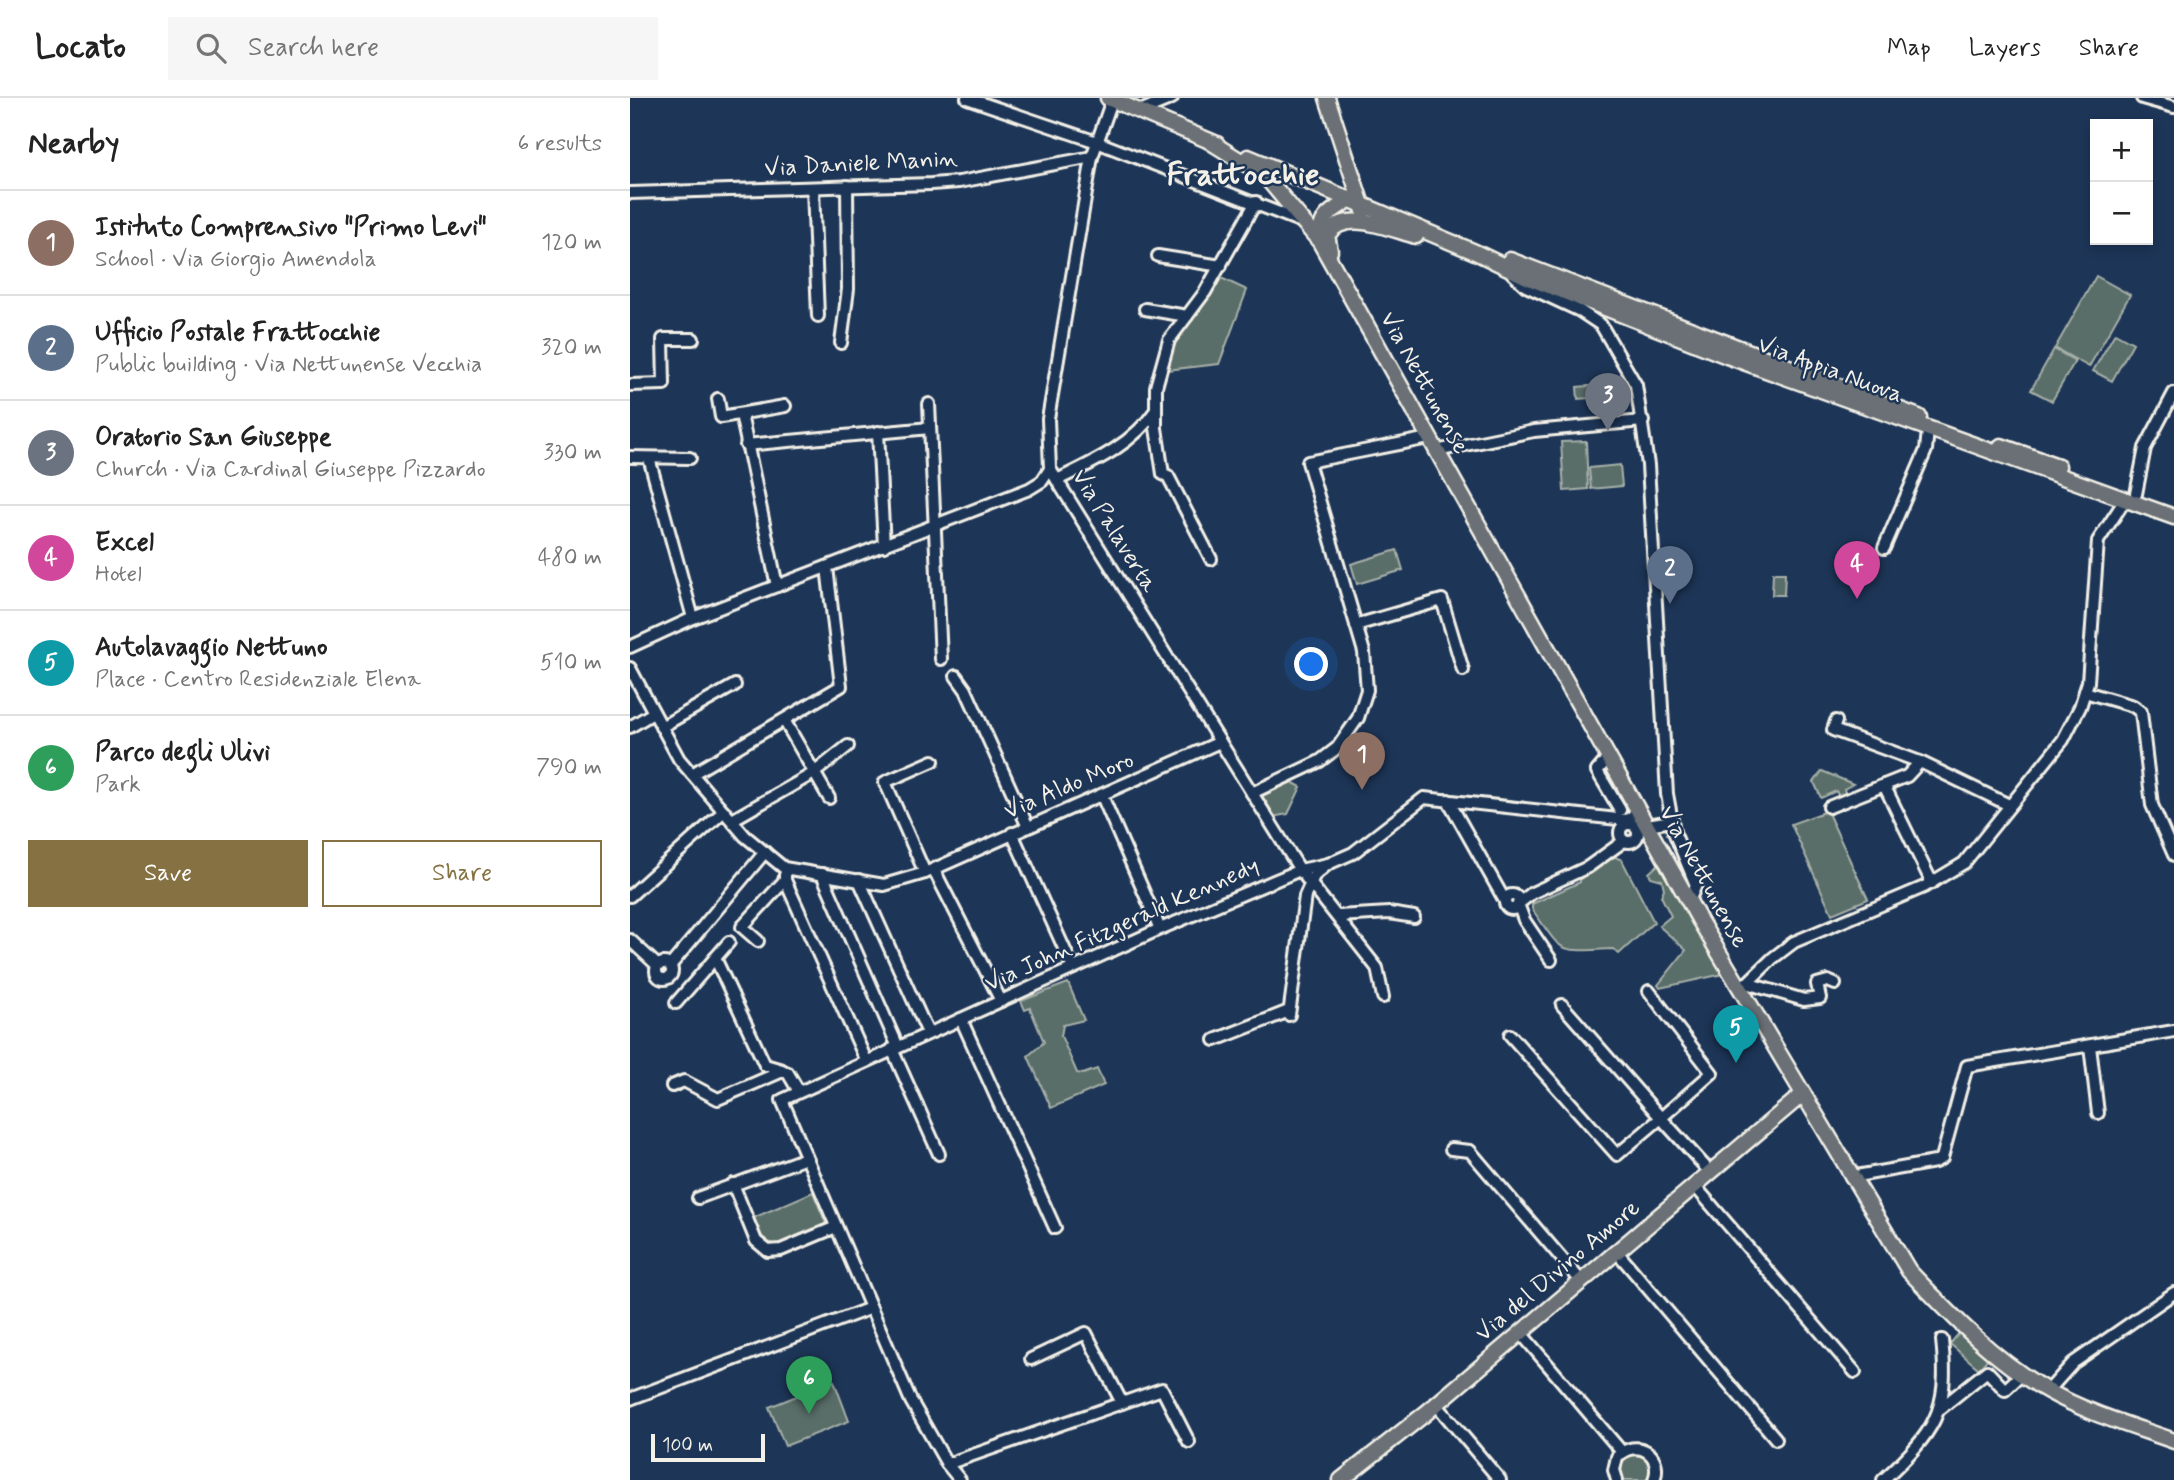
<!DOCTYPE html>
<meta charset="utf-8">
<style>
:root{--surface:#fff;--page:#f6f6f6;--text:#222;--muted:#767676;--line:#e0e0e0;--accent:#857141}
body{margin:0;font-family:Mynerve,sans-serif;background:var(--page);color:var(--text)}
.controls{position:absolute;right:21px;top:21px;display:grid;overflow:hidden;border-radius:0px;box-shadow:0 4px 10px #0003}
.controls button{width:63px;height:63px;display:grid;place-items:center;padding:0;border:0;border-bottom:2px solid var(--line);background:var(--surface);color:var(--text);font:35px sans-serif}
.scale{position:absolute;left:21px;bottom:18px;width:114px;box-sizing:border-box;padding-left:7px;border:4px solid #f4f1e8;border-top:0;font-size:19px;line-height:24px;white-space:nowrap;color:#f4f1e8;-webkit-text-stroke:5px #1d3557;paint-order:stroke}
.you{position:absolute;left:682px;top:567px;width:24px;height:24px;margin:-18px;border:5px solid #fff;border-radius:50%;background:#1a73e8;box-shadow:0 0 0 10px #1a73e833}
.badge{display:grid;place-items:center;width:46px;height:46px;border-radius:50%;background:var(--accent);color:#fff;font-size:23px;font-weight:700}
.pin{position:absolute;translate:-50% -58px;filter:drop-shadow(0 2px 4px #0008)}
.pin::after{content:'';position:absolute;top:37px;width:24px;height:21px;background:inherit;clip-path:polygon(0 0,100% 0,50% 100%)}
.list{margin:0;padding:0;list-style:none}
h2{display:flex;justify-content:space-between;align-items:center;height:91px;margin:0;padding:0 28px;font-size:30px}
h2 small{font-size:23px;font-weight:400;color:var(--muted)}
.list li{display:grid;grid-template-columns:46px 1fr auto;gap:21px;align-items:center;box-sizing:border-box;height:105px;padding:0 28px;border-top:2px solid var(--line)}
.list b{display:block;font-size:26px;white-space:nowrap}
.list p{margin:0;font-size:23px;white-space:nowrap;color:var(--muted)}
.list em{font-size:23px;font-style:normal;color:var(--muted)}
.actions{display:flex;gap:14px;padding:21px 28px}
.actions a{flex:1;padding:16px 0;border:2px solid var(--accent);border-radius:0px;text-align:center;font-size:24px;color:var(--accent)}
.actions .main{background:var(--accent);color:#fff}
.icon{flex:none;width:38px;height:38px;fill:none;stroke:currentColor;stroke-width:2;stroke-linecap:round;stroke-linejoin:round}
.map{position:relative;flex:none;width:1544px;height:1382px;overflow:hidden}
header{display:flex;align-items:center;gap:42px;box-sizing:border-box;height:98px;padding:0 35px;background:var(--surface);border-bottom:2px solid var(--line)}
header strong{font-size:33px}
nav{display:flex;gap:38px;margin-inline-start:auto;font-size:24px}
.search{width:490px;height:63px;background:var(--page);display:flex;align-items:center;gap:18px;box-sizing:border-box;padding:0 24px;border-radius:0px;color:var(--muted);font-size:26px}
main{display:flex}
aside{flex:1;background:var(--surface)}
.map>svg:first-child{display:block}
.green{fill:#5a6e69;stroke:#a7b0a8;stroke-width:2}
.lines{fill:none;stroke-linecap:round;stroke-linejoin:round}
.minor-casing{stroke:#f4f1e8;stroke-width:16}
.major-casing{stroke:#f4f1e8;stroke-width:19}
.minor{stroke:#1d3557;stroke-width:10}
.major{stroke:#6a7074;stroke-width:14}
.labels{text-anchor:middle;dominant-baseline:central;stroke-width:5;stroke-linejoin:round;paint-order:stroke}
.street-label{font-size:24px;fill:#f4f1e8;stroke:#1d3557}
.district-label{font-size:32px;font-weight:bold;fill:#f4f1e8;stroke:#1d3557}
</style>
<header>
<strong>Locato</strong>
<div class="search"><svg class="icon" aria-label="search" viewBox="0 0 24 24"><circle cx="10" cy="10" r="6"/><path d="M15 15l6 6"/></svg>Search here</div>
<nav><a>Map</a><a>Layers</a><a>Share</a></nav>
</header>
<main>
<aside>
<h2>Nearby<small>6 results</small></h2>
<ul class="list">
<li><span class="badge" style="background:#8d6e63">1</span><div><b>Istituto Comprensivo &quot;Primo Levi&quot;</b><p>School · Via Giorgio Amendola</p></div><em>120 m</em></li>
<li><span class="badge" style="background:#5c6f8a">2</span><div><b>Ufficio Postale Frattocchie</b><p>Public building · Via Nettunense Vecchia</p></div><em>320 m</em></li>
<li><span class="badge" style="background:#6b7280">3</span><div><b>Oratorio San Giuseppe</b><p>Church · Via Cardinal Giuseppe Pizzardo</p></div><em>330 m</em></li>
<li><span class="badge" style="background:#d1479c">4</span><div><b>Excel</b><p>Hotel</p></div><em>480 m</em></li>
<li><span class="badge" style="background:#0f9aa8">5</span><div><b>Autolavaggio Nettuno</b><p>Place · Centro Residenziale Elena</p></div><em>510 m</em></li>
<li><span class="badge" style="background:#2e9e5b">6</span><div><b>Parco degli Ulivi</b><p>Park</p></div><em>790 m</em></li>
</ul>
<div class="actions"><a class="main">Save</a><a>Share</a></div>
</aside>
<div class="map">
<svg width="1544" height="1382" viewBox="0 0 1544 1382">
<rect width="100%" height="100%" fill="#1d3557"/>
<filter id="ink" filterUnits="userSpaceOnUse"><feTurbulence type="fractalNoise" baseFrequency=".0143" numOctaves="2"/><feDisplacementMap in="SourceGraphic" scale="14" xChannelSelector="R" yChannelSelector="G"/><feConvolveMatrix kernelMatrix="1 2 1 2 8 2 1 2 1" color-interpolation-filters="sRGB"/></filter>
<g filter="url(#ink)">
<g class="green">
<polygon points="1466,178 1500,197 1459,269 1425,250"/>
<polygon points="591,180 617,192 589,266 536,272 544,241"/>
<polygon points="1485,235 1503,245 1482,283 1463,273"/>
<polygon points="1424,251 1445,263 1422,303 1401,292"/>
<polygon points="971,287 972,299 948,301 947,289"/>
<polygon points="956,343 958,391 934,393 931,344"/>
<polygon points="990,367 992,388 961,391 959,370"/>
<polygon points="767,452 773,472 727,486 721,466"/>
<polygon points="1143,475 1155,475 1154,497 1142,497"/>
<polygon points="1192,673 1223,686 1214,691 1216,698 1210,701 1206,693 1191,700 1184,684"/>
<polygon points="660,683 671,689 658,716 642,719 631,702 632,697"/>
<polygon points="1197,713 1238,801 1202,816 1161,726"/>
<path d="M983,758L992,762L1024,824L989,856L983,851C926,853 935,858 902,811V806L950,784V781Z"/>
<polygon points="1030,765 1093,876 1030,890 1028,887 1056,852 1029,828 1041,818 1031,798 1034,791 1032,782 1021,779 1019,775"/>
<polygon points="438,885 454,922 433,927 431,938 447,975 453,976 467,971 474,987 421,1010 398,958 414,944 400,910 395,912 391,903"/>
<polygon points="183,1094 197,1128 149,1147 134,1143 123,1120"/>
<polygon points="1330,1234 1360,1258 1349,1271 1320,1246"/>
<polygon points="204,1283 219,1323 155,1348 139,1309"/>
<polygon points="1010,1353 1022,1366 1019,1382 991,1382 987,1367 993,1357"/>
</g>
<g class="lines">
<g class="minor-casing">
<g id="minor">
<polyline points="337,0 467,44 672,124"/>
<polyline points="1512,0 1544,9"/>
<polyline points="482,2 462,59 418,321 420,371 670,772 747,870 753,899"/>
<polyline points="510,13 542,0"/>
<polyline points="183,90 188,218"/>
<polyline points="0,95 301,86 329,84 462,59"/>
<polyline points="528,158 591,168"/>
<polyline points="882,175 896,188 950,213 971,227 1006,287 1018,367 1037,696 1044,734 1066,787 1059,803"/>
<polyline points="515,211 557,218"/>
<polyline points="211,245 218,191 217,88"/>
<polyline points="0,287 34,286 33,241 63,241"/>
<polyline points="88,301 91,319 155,308"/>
<polyline points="299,306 311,561"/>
<polyline points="111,316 147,488"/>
<polyline points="248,334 254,448"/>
<polyline points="116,347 300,330"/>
<polyline points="806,353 904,333 1013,323"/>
<polyline points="0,359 60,360"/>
<polyline points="19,360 63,520"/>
<path d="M427,382C464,364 502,347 526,312"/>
<polyline points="1506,396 1515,350 1544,295"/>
<polyline points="1254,450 1296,352 1298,332"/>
<polyline points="581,461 538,378 533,376 526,330 526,289 539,242 575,194 626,104"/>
<polyline points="726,527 812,502 833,572"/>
<polyline points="0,549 63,520 399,391 412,383 420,371"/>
<polyline points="0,570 49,661 115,738 154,770 254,787 295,775 590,644"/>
<polyline points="326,578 336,592 398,729"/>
<polyline points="1455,594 1503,608 1511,614 1522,707 1544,757"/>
<polyline points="154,622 199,700"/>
<polyline points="1206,623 1203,632 1290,664 1379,707"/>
<polyline points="0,629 23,615"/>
<polyline points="31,629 105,587"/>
<polyline points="978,660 967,673 990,712"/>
<polyline points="62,676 211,588 197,469"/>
<polyline points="1254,687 1302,785"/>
<polyline points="622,695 690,663 707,650 728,620 737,592 734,554 678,364 799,340"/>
<polyline points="472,698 530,831"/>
<polyline points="818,702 875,803"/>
<polyline points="1199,709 1277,678 1290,664"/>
<polyline points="102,722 184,675 218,648"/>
<circle cx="999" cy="735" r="9"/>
<polyline points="1017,727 1042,723"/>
<polyline points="382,735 443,870"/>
<polyline points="304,772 371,903"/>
<polyline points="295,775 255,684 303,663"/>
<polyline points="192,776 268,949"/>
<polyline points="155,782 236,962"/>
<polyline points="229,782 298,935"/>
<circle cx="882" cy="804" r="7"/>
<polyline points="0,798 94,713"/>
<polyline points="708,818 759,815 784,819"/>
<polyline points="0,842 28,868"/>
<polyline points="128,843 112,829 155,782 155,777"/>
<polyline points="85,860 135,967 152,972"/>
<polyline points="921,862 894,822 888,806 902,795 958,769 994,743"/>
<circle cx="34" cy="873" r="8"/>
<polyline points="40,868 135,754"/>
<polyline points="1116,885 1174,902 1190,900 1187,886 1198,883 1205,886"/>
<polyline points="1110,892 1143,860 1164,844 1294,789 1334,765 1433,642 1450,609 1458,584 1468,443 1495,402"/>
<polyline points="46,905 99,844"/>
<polyline points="932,907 1031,1020 1082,975 1019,893"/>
<polyline points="659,917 675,798 684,778 698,766 723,755 794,700 997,722 1003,718 1007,709"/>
<polyline points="331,921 425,1130"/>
<polyline points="880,937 987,1057 1031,1020 1080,1074"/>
<polyline points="585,942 659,913"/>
<polyline points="1460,948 1468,1015"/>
<polyline points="262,951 309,1056"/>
<polyline points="42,988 54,983 88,1001 153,973 158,975 168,992"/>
<polyline points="821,1051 840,1053 951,1183"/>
<polyline points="1221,1079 1305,1064 1312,1060 1337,968 1544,933"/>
<polyline points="103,1086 126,1143 138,1153 151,1152 206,1129"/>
<polyline points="1064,1087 1225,1274"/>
<polyline points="68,1100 176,1060"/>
<polyline points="987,1154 1146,1341"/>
<polyline points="890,1234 992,1354"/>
<polyline points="401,1261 456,1235 492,1305"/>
<polyline points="1418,1293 1443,1265 1544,1195"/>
<polyline points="0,1301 241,1210"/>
<polyline points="806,1306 870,1382"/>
<polyline points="1311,1310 1357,1273 1375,1292 1392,1276"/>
<polyline points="317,1366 532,1291 559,1344"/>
<polyline points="330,1382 317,1366 281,1303 152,1002 530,831 670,772 698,766"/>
<path d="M987,1382L984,1372L987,1359C1006,1339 1034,1356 1024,1382"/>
<path d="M1253,1382C1304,1334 1320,1314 1312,1242"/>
</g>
</g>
<g class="major-casing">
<g id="major">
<polyline points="478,0 587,46"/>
<polyline points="697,0 734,113"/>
<path d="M579,43L635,78L690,144L1070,823L1279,1173C1320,1216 1366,1264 1418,1293C1457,1315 1502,1328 1544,1343"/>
<polyline points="618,59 845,154 899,180 1097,258 1544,419"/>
<path d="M690,143C688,117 703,113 722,100"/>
<path d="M700,153L697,137C716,110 759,131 786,138"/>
<polyline points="880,162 1289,319"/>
<polyline points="1371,348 1428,368"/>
<polyline points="711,1382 796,1315 1173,996"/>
</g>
</g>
<use href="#minor" class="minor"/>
<use href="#major" class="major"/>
</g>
</g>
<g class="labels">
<g class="street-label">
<text transform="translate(231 66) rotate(-3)">Via Daniele Manin</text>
<text transform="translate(1200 272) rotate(20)">Via Appia Nuova</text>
<text transform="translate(794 285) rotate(61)">Via Nettunense</text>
<text transform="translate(484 433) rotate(58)">Via Palaverta</text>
<text transform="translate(439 688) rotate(-23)">Via Aldo Moro</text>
<text transform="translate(1073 779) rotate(61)">Via Nettunense</text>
<text transform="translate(492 827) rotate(-24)">Via John Fitzgerald Kennedy</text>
<text transform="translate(928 1173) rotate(-40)">Via del Divino Amore</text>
</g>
<g class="district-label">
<text x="613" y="77">Frattocchie</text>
</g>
</g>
</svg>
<div class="controls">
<button>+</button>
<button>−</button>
</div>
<div class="scale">100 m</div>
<div class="you"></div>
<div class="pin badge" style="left:732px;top:692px;background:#8d6e63">1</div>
<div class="pin badge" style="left:1040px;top:506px;background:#5c6f8a">2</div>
<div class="pin badge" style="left:978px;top:333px;background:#6b7280">3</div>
<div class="pin badge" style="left:1227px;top:501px;background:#d1479c">4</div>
<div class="pin badge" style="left:1106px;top:965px;background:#0f9aa8">5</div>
<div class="pin badge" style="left:179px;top:1316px;background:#2e9e5b">6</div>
</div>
</main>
